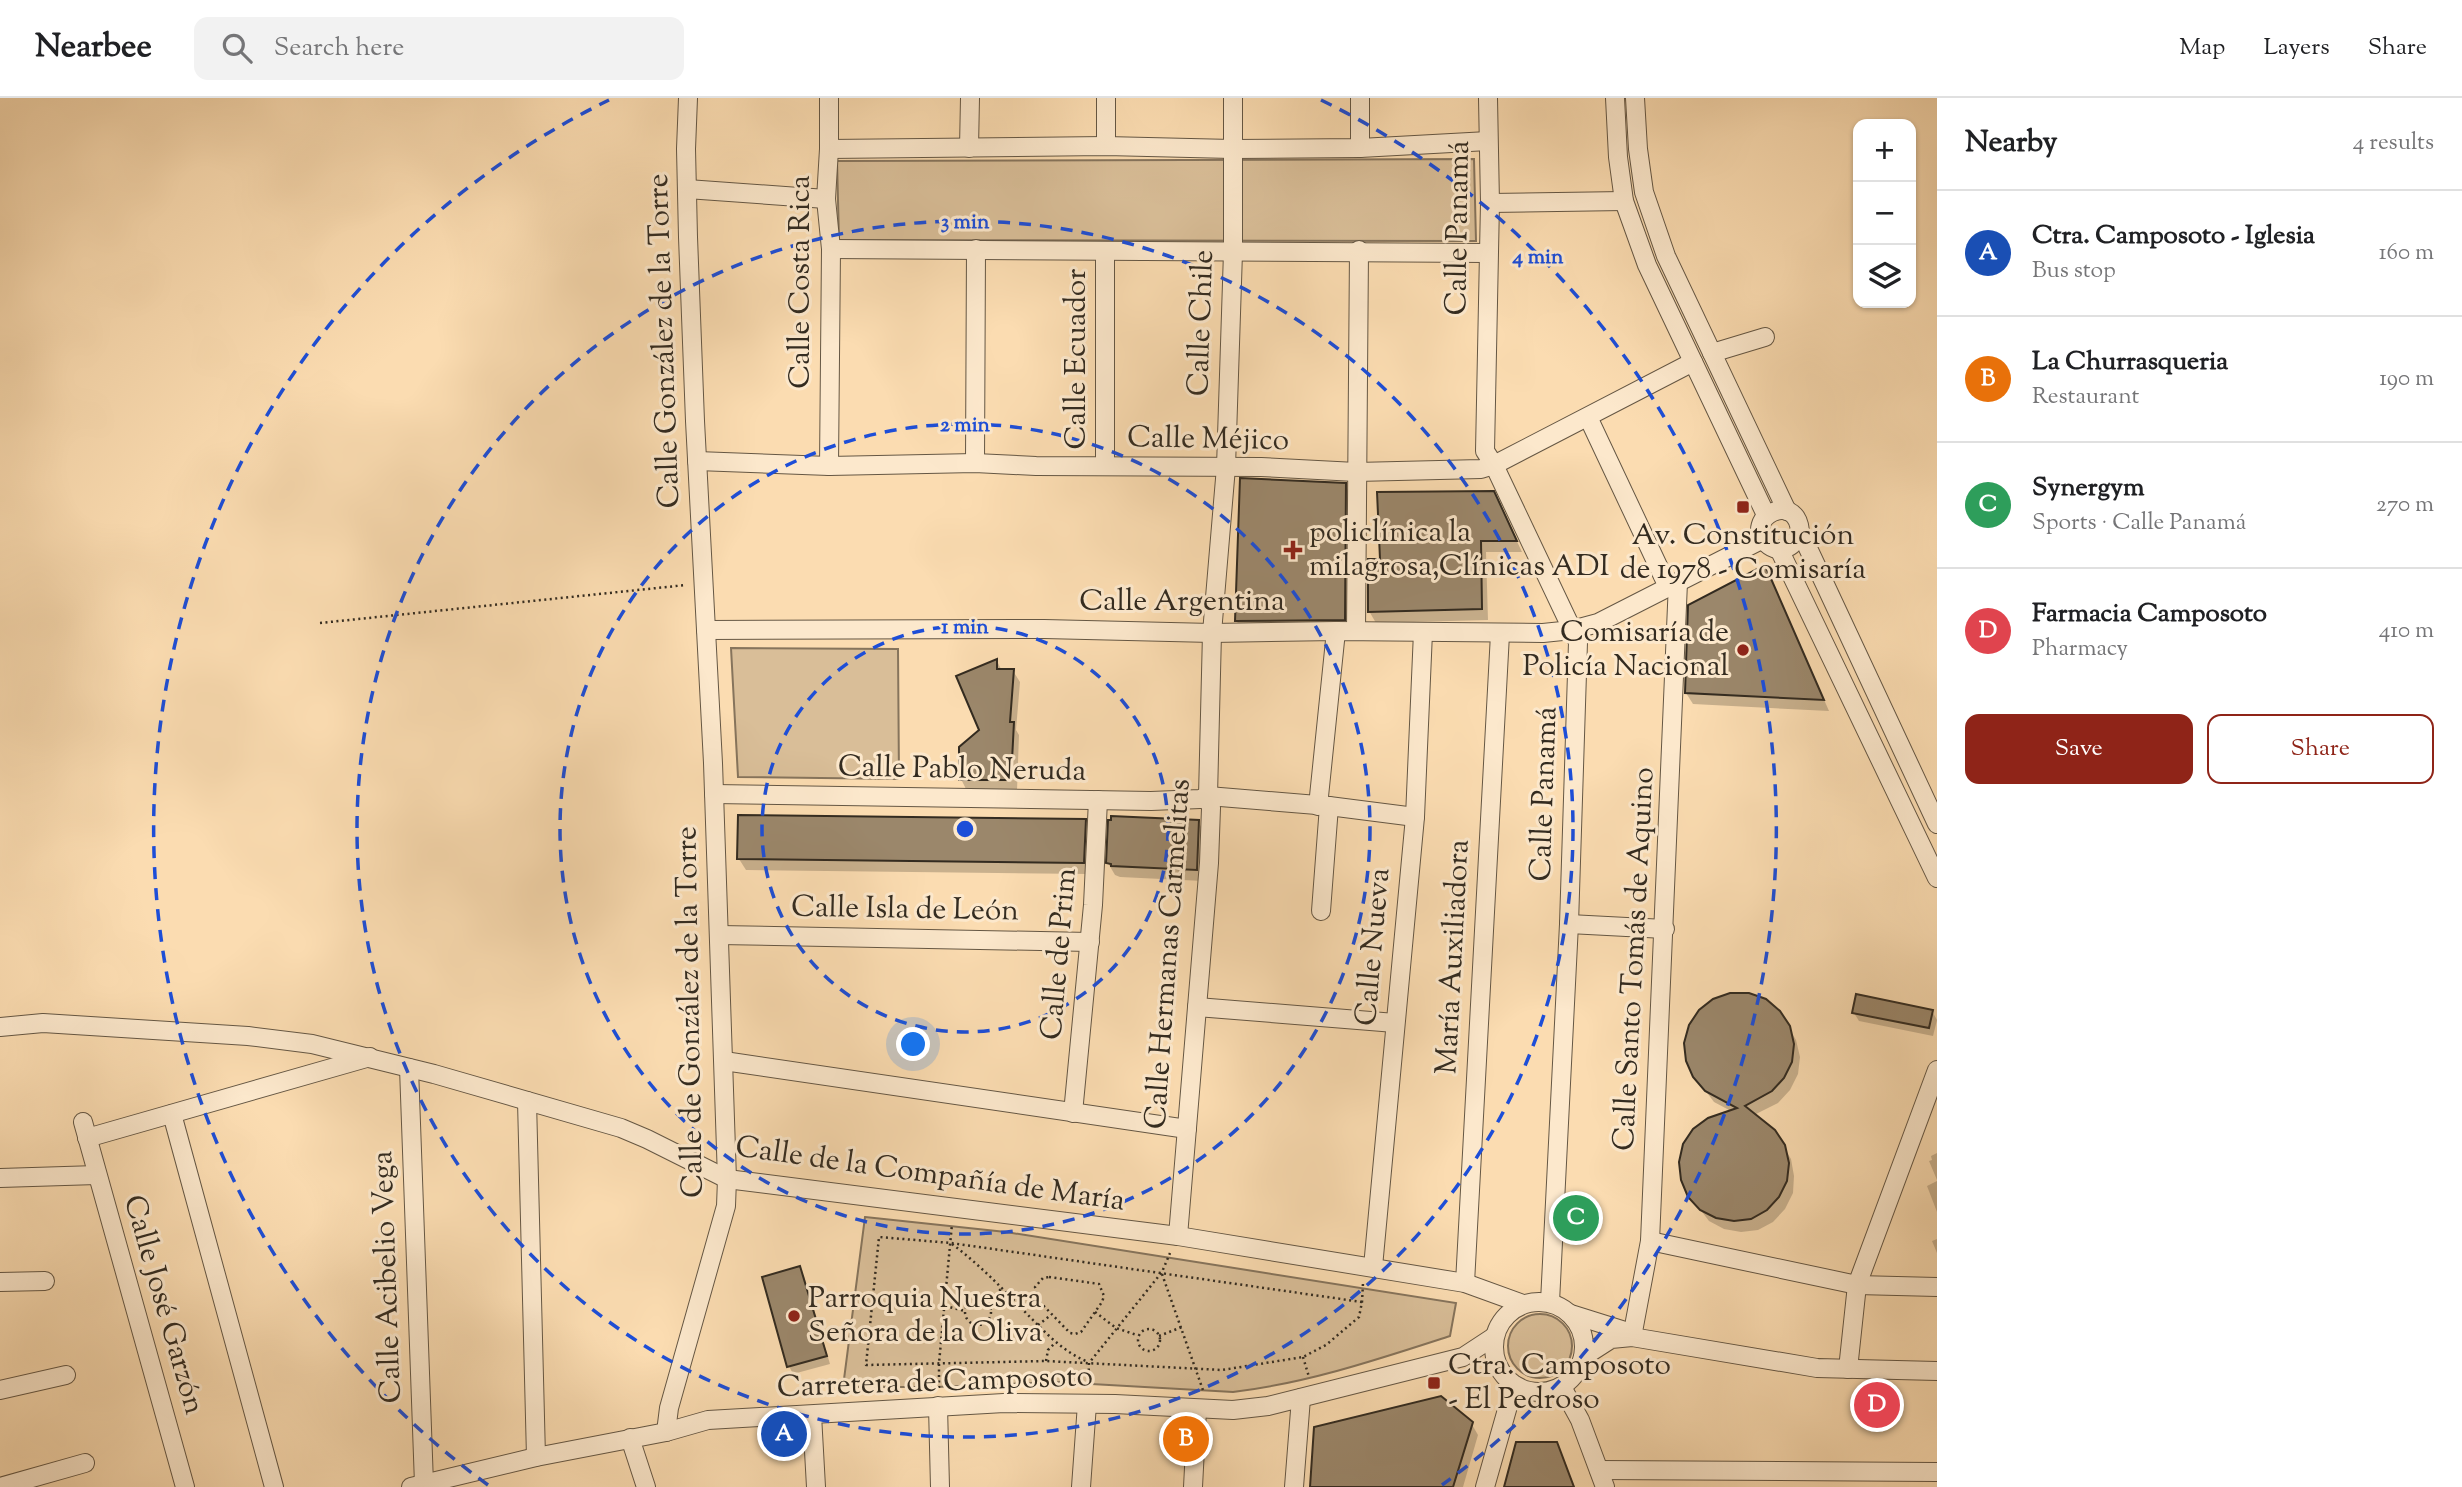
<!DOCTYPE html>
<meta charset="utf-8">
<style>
:root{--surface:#fff;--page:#f2f2f2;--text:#202124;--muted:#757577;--line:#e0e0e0;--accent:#8f2418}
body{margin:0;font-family:"Sorts Mill Goudy",serif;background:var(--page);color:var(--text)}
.controls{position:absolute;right:21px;top:21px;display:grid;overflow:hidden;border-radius:14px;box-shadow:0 2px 5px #0004}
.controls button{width:63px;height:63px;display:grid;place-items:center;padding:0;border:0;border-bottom:2px solid var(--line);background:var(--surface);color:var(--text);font:35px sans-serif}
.you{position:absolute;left:914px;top:947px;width:24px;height:24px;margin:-18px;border:5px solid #fff;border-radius:50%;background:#1a73e8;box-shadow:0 0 0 10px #1a73e833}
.badge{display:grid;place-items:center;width:46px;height:46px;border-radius:50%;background:var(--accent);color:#fff;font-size:23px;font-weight:700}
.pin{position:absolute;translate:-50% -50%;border:4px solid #fff;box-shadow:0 2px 7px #0006}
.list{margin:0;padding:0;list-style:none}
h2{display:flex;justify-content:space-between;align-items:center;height:91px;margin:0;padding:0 28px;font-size:30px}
h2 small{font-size:23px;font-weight:400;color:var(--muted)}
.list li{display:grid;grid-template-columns:46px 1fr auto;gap:21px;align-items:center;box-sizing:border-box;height:126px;padding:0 28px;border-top:2px solid var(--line)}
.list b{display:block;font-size:26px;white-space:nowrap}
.list p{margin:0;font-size:23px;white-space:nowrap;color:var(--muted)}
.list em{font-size:23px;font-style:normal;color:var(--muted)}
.actions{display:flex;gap:14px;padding:21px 28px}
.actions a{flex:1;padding:16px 0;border:2px solid var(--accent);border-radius:14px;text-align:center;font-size:24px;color:var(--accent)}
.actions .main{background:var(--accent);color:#fff}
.icon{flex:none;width:38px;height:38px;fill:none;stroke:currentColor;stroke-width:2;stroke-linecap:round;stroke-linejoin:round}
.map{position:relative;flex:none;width:1937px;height:1389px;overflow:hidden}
header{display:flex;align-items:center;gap:42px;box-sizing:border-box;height:98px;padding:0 35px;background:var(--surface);border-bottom:2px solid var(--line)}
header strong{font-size:33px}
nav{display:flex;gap:38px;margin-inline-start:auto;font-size:24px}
.search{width:490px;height:63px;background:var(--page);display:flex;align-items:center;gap:18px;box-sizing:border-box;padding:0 24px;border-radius:14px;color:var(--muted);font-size:26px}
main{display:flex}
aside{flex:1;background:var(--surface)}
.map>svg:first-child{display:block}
.green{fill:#d9be98;stroke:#86745c;stroke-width:2}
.shadow{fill:#0003}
.building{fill:#9b876b;stroke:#332b20;stroke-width:2}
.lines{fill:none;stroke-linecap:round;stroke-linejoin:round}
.minor-casing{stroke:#655744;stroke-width:20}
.path{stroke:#332b20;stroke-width:2.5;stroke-dasharray:2 3.5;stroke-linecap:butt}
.minor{stroke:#fce8cc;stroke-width:18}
.ring{fill:none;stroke:#1d4ed8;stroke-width:3.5;stroke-dasharray:12 9}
.poi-dot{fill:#8f2418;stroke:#fce8cc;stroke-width:2.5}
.labels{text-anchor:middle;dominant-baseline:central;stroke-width:6;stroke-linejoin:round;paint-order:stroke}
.street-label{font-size:30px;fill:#332b20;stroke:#fce8cc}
.poi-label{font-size:30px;fill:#332b20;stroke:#fce8cc;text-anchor:start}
.centre{fill:#1d4ed8;stroke:#fce8cc;stroke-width:3.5}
.ring-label{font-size:21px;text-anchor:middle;font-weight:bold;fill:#1d4ed8;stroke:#fce8cc;stroke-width:6;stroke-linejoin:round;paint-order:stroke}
</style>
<header>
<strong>Nearbee</strong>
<div class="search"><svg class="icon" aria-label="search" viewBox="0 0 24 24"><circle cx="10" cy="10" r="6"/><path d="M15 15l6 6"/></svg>Search here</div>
<nav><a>Map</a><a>Layers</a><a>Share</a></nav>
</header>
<main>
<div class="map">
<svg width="1937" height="1389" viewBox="0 0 1937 1389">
<rect width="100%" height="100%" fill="#fbdcb1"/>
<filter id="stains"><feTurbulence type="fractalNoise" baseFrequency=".00286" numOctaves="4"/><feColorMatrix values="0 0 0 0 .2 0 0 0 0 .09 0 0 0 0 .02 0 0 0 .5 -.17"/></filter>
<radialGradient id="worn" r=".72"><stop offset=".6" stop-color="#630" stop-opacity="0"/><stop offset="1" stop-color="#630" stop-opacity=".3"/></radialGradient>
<g class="green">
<polygon points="1474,61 1476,143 839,142 837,63"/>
<polygon points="731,550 898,551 899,681 738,679"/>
<path d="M865,1119L1006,1134L1456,1205L1450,1238C1379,1261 1308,1285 1233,1294L1056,1284L936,1289H843Z"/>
<circle cx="1540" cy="1248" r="32"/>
</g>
<g class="shadow">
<polygon points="1345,387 1351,398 1350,533 1243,534 1236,522"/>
<polygon points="1499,406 1522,454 1486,454 1488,522 1376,525 1369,513 1381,462"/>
<polygon points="1764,469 1771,480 1829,613 1693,606 1686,595"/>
<polygon points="997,563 1002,573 1013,573 1020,584 1016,632 1019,637 1017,693 967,693 961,681 981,632"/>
<polygon points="1085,723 1091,734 1089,776 746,772 739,761"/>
<polygon points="1198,724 1205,735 1203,783 1120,779 1115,777 1108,765"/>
<polygon points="1932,913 1937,922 1933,938 1859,923 1854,915"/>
<polygon points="1788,929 1796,942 1800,959 1798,976 1790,992 1778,1005 1754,1017 1774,1033 1791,1061 1794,1078 1793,1095 1785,1111 1773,1124 1758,1132 1741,1134 1724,1131 1709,1123 1690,1098 1731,1013 1714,1004 1695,979"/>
<polygon points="1937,1055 1937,1082 1929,1063 1932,1062 1931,1058"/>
<polygon points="1937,1083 1937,1114 1927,1088"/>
<polygon points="1937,1141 1937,1155 1932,1143"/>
<polygon points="799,1170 804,1178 830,1266 793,1276 789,1268"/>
<polygon points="1471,1325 1478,1337 1463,1389 1311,1389"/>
<polygon points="1556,1346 1575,1389 1505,1389"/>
</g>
<g class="building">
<polygon points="1240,380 1346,385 1345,522 1235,523"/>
<polygon points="1494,393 1517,443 1481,443 1482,511 1368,514 1368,461 1380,461 1377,394"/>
<polygon points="1765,467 1824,602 1685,595 1688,507"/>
<polygon points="997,561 997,571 1014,571 1010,624 1014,624 1011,682 959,682 959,649 979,632 956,578"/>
<polygon points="738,717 1086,721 1084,765 737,761"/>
<polygon points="1111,718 1199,722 1197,772 1111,768 1111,766 1106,765 1108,722 1111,722"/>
<polygon points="1730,895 1749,895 1766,901 1780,913 1790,928 1794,946 1792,964 1784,980 1772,993 1745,1008 1775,1032 1785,1047 1789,1065 1787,1083 1779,1099 1767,1112 1751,1121 1734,1123 1716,1120 1700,1112 1688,1099 1681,1082 1679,1064 1683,1046 1693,1031 1708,1020 1737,1010 1705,993 1693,979 1686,963 1684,945 1689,927 1699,912 1713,901"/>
<polygon points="1856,896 1933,912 1929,930 1852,915"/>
<polygon points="800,1168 827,1258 787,1269 762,1179"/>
<polygon points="1441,1298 1473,1324 1453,1389 1310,1389 1314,1329"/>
<polygon points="1516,1344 1557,1344 1574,1389 1504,1389"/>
</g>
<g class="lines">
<g class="minor-casing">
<g id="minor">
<polyline points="829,0 829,51 826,101 831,151 829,368"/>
<polyline points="1106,0 1106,48"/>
<polyline points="1488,0 1490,105 1485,353 1494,367 1578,544 1569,826 1550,1204"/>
<polyline points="1615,0 1618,59 1624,103 1647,167 1766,417"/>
<polyline points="1635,0 1638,51 1644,94 1666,158 1787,413"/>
<polyline points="969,50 970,0"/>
<polyline points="1360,50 1360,0"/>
<polyline points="829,51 1106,48 1232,51 1360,50 1488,43"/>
<polyline points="687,91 826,101"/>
<polyline points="1490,105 1624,103"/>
<polyline points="831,151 1487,155"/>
<polyline points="1712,255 1765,239"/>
<polyline points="1588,319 1668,489"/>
<polyline points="697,363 829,368 975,365 1036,368 1261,369 1356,374 1481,371 1494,367 1693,264"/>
<polyline points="975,365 976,151"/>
<polyline points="1105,368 1105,153"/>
<path d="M1800,433C1797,448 1780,458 1767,446C1741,421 1796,391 1800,433L1937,726"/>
<polyline points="1779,451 1937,780"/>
<polyline points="706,532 1044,531 1212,535 1336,533 1543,535 1572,532 1598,525 1763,441"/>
<polyline points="1356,533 1359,152"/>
<polyline points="714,696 1151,703 1200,701 1208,698 1329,708 1415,719"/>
<polyline points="1318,708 1336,533"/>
<polyline points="1321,813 1329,708"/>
<polyline points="1569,826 1665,831"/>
<polyline points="719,837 1090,844"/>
<polyline points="1197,909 1395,925"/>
<polyline points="0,929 43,925 248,938 312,946 434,976 621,1030 647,1041 727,1081 1178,1138 1465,1185 1523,1206"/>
<polyline points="724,963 1187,1031"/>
<polyline points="409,970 424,1386"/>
<polyline points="527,1003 536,1359"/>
<polyline points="1073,1015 1093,807 1098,702"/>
<polyline points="172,1016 274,1389"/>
<polyline points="83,1024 185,1389"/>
<polyline points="87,1040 370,959"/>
<polyline points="0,1080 97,1077"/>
<polyline points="1178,1138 1209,765 1211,710 1208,698 1212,535 1226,369 1233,154 1233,0"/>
<polyline points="1650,1143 1857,1187 1937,1189"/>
<polyline points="1373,1169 1415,719 1423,534"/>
<polyline points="0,1184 45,1183"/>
<polyline points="1465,1185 1500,536"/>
<circle cx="1539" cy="1249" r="45"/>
<polyline points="1571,1216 1622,1232 1632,1239"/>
<polyline points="1632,1239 1650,1143 1678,484"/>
<polyline points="1583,1259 1611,1241 1632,1239 1817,1270 1937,1273"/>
<polyline points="1848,1271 1857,1187 1937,972"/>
<polyline points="1562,1289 1580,1322 1605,1389"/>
<polyline points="0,1292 66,1277"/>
<polyline points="938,1308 940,1389"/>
<polyline points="812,1317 816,1389"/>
<polyline points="666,1334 669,1310 726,1108 727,1081 713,665 695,323 688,139 686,51 688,0"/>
<polyline points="630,1340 646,1389"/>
<polyline points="1599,1372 1937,1374"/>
<polyline points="0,1389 85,1365"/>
<polyline points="411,1389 536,1359 666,1334 708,1322 1004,1305 1115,1306 1233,1312 1268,1308 1463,1259 1495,1238"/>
<polyline points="1081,1389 1087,1306"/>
<polyline points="1193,1389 1197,1312"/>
<polyline points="1294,1389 1301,1300"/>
<polyline points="1485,1389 1514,1287"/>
</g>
</g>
<g class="path">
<polyline points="320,525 686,487"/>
<path d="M952,1146C980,1167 1003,1191 1027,1216C1045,1234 1062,1253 1086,1263"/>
<polyline points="1162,1176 1204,1295"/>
<polygon points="1049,1179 1099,1186 1104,1198 1102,1204 1081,1234 1075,1236 1070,1235 1038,1202 1035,1189 1043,1180"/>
<circle cx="978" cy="1214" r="13"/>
<polyline points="1362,1204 951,1145 879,1139 866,1267 1046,1263 1222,1272 1303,1259 1326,1247 1359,1219 1362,1204 1363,1185"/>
<polyline points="988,1205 1002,1190"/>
<polyline points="945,1208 965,1213"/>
<polyline points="1095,1214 1116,1230 1137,1237"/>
<polyline points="1038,1227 1051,1217"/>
<circle cx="1149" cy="1242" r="11"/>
<polyline points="1159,1238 1182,1229"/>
<polyline points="1303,1259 1309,1279"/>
<polyline points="1046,1263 1048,1252 1055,1245"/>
<polyline points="1088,1289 1089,1265 1162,1174 1170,1155"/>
<polyline points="939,1290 939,1265 952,1126"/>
</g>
<use href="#minor" class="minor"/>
</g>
<g class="ring">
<circle cx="965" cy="731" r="203"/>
<circle cx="965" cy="731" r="405"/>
<circle cx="965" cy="731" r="608"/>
<path d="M488 1387A811 811 0 0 1 609 2M1321 2A811 811 0 0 1 1442 1387"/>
</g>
<g class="poi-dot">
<rect x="1736" y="402" width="14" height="14" rx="3.5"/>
<path d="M1289.5 441.5h7v7h7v7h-7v7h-7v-7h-7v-7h7z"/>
<circle cx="1743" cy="552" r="7"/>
<circle cx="794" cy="1218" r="7"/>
<rect x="1427" y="1278" width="14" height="14" rx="3.5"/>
</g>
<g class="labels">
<g class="street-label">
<text transform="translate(1459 130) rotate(-89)">Calle Panamá</text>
<text transform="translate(801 184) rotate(-90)">Calle Costa Rica</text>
<text transform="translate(1202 225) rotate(-88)">Calle Chile</text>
<text transform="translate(665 243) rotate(-92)">Calle González de la Torre</text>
<text transform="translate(1077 261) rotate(-90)">Calle Ecuador</text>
<text transform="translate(1208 342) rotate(1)">Calle Méjico</text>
<text x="1182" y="504">Calle Argentina</text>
<text transform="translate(962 672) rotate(1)">Calle Pablo Neruda</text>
<text transform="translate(1545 696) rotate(-88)">Calle Panamá</text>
<text transform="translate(905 812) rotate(1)">Calle Isla de León</text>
<text transform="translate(1374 849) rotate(-85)">Calle Nueva</text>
<text transform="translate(1060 856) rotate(-85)">Calle de Prim</text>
<text transform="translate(1169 856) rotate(-86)">Calle Hermanas Carmelitas</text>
<text transform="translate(1454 859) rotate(-87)">María Auxiliadora</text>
<text transform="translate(1635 861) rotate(-87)">Calle Santo Tomás de Aquino</text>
<text transform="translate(691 914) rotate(-91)">Calle de González de la Torre</text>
<text transform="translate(930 1077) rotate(8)">Calle de la Compañía de María</text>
<text transform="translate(388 1179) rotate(-92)">Calle Acibelio Vega</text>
<text transform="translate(163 1207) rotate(74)">Calle José Garzón</text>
<text transform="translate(935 1285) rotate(-2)">Carretera de Camposoto</text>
</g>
<g class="poi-label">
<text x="1309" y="435">policlínica la<tspan x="1309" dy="34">milagrosa,Clínicas ADI</tspan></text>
<text x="1743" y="438" text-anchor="middle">Av. Constitución<tspan x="1743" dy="34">de 1978 - Comisaría</tspan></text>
<text x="1729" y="535" text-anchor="end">Comisaría de<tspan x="1729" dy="34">Policía Nacional</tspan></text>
<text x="808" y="1201">Parroquia Nuestra<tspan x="808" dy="34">Señora de la Oliva</tspan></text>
<text x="1448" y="1268">Ctra. Camposoto<tspan x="1448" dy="34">- El Pedroso</tspan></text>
</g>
</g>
<circle cx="965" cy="731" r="10" class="centre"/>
<g class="ring-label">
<text x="965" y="130">3 min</text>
<text x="1538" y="165">4 min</text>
<text x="965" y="333">2 min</text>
<text x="965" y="535">1 min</text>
</g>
<rect width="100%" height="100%" filter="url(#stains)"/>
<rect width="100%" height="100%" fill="url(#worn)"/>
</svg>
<div class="controls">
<button>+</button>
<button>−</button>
<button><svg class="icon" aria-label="layers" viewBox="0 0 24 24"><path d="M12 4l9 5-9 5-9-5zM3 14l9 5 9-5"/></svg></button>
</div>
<div class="you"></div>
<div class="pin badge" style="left:784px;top:1336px;background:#1a4fb4">A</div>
<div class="pin badge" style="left:1186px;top:1341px;background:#e8710a">B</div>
<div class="pin badge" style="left:1576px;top:1120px;background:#2e9e5b">C</div>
<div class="pin badge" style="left:1877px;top:1307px;background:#e0444e">D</div>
</div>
<aside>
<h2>Nearby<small>4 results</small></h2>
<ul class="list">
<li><span class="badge" style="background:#1a4fb4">A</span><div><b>Ctra. Camposoto - Iglesia</b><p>Bus stop</p></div><em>160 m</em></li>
<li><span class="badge" style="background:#e8710a">B</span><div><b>La Churrasqueria</b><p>Restaurant</p></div><em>190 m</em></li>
<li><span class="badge" style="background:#2e9e5b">C</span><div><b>Synergym</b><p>Sports · Calle Panamá</p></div><em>270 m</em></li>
<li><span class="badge" style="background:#e0444e">D</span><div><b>Farmacia Camposoto</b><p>Pharmacy</p></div><em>410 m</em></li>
</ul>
<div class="actions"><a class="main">Save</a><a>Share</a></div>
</aside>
</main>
